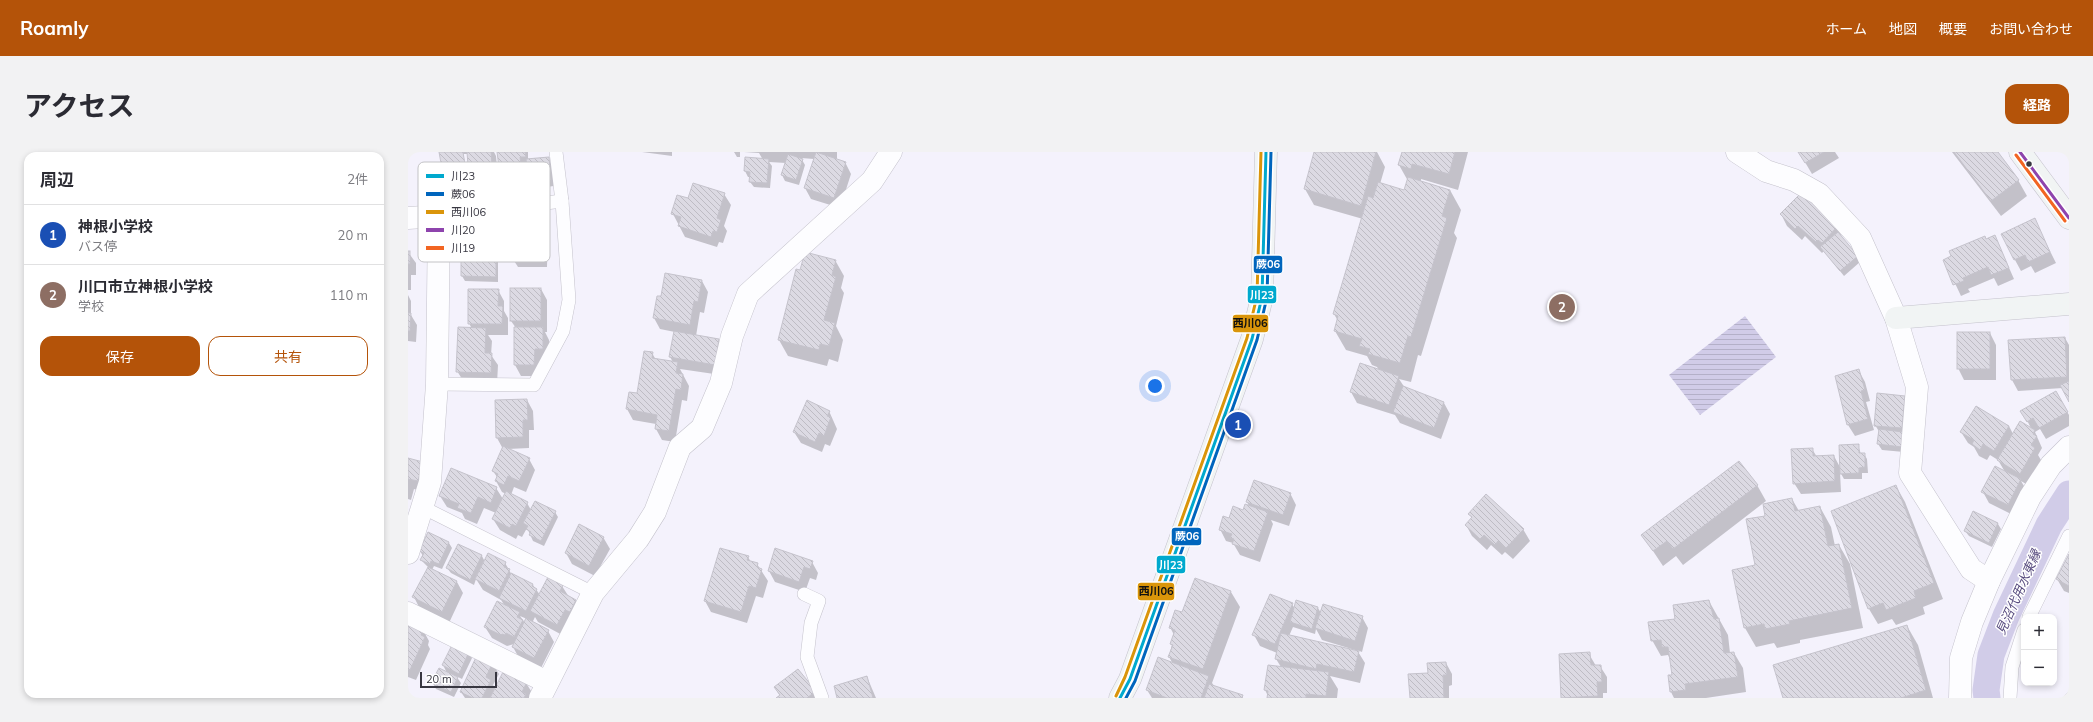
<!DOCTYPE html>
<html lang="ja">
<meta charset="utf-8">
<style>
:root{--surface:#fff;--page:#f2f2f3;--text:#2b2b33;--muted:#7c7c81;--line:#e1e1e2;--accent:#b45309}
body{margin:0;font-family:Mulish,"Noto Sans JP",sans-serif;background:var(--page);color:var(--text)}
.controls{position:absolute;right:12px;bottom:12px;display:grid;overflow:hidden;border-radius:8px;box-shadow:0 2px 6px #0003}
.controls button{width:36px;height:36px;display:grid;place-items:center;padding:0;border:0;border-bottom:1px solid var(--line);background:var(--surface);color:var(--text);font:20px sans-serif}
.scale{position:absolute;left:12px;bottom:10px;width:77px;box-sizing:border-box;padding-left:4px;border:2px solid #383741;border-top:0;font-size:11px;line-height:14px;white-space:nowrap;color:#383741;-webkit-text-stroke:3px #fff;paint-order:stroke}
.you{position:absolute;left:747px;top:234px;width:14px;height:14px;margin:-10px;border:3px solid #fff;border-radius:50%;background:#1a73e8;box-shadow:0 0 0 6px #1a73e833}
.badge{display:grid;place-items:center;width:26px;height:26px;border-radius:50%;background:var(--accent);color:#fff;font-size:13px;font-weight:700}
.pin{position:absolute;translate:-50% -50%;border:2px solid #fff;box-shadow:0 1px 4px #0006}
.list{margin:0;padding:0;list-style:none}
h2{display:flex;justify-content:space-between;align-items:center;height:52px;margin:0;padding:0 16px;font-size:17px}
h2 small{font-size:13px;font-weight:400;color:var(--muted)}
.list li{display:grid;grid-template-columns:26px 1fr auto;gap:12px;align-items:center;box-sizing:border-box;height:60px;padding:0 16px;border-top:1px solid var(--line)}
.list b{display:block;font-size:15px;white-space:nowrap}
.list p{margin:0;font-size:13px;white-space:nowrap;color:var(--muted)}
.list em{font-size:13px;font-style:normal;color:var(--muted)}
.actions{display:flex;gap:8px;padding:12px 16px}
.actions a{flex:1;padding:9px 0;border:1px solid var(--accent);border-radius:12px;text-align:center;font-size:14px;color:var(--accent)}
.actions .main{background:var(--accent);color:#fff}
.map{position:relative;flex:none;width:1661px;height:546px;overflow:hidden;border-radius:12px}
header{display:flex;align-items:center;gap:24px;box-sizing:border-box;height:56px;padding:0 20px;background:var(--accent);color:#fff}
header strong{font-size:19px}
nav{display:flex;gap:22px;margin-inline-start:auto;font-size:14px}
.intro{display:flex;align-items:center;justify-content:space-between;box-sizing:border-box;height:96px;padding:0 24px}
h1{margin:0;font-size:28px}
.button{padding:10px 18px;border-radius:12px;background:var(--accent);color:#fff;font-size:14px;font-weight:700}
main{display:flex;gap:24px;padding:0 24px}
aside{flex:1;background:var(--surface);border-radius:12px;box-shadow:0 2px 6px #0003}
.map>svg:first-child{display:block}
.water{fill:url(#water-rules)}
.shadow{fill:#0003;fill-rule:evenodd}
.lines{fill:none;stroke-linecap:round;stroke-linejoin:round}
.canal{stroke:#d1cce8;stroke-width:27}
.building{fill:url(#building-back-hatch);stroke:#c5c3cc}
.lane-casing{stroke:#c4c2cc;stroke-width:14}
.street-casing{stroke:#c4c2cc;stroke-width:23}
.secondary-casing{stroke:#c4c2cc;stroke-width:23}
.lane{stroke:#fdfdff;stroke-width:13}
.street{stroke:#fdfdff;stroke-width:22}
.secondary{stroke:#f1f4f4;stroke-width:22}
.bus-1-casing{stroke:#fff;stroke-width:6}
.bus-2-casing{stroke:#fff;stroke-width:6}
.bus-3-casing{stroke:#fff;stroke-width:6}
.bus-4-casing{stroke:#fff;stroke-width:6}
.bus-5-casing{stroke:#fff;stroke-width:6}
.bus-1{stroke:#00a9ce;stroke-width:3}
.bus-2{stroke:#0065bd;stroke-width:3}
.bus-3{stroke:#da950a;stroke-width:3}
.bus-4{stroke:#8e44ad;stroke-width:3}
.bus-5{stroke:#f26522;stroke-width:3}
.bus-dot{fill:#383741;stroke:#fff;stroke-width:1.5}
.labels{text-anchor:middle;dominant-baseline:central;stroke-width:3;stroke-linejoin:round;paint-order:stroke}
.water-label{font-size:13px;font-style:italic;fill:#584c7f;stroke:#fff}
.key{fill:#fff;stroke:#c3c3c6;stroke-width:1}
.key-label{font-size:11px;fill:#383741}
.line-badge{stroke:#fff;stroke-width:1.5}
.badge-label{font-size:11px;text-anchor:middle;font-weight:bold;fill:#fff}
.pale-badge-label{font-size:11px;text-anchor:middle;font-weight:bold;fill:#111}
</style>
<header>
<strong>Roamly</strong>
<nav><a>ホーム</a><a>地図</a><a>概要</a><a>お問い合わせ</a></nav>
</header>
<div class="intro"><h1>アクセス</h1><a class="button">経路</a></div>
<main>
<aside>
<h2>周辺<small>2件</small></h2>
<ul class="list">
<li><span class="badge" style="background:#1a4fb4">1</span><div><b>神根小学校</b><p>バス停</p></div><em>20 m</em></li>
<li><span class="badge" style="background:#8d6e63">2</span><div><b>川口市立神根小学校</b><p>学校</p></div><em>110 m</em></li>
</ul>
<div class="actions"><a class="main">保存</a><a>共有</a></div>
</aside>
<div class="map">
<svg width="1661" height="546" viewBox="0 0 1661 546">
<defs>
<pattern id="water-rules" width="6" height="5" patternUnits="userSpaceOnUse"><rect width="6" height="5" fill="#d1cce8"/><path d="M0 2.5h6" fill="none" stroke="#b4b0c8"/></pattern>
<pattern id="building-back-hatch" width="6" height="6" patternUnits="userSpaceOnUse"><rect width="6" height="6" fill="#dcdae3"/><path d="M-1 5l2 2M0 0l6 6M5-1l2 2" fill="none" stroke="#bebcc4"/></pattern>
</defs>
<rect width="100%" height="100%" fill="#f4f2fc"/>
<polygon class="water" points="1337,164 1368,205 1292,263 1261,223"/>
<g class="shadow">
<path d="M32,0H86L88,4L92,49L69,51L63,40L62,24L56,25L58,36L41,39L38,34ZM55,2H60L62,21H60Z"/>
<polygon points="90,0 120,0 120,8 140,6 143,11 146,34 138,35 138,38 125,40 122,34 119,10 115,10 115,18 95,20 92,15"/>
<polygon points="234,0 264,0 264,4"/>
<polygon points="326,0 332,0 332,5 329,5"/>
<polygon points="336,0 429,0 429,8 437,10 443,22 432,56 403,47 397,36 406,7 393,6 397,13 391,33 377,29 374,23 378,11 361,10 364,14 362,36 346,35 342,30 343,25 340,25 337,19 355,8 351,1"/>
<polygon points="907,0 969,0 977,15 972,32 997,39 1000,29 991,13 995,0 1060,0 1050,38 1013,27 1013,30 1042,38 1053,58 1046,81 1049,86 1013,204 1010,203 1003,230 991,227 997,236 1036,251 1042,262 1033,287 992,271 987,263 949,251 943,240 971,218 969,215 964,213 959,204 938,198 927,179 930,169 926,162 955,67 906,53 897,37"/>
<polygon points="1391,0 1427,0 1431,6 1404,22"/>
<polygon points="1544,0 1588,0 1610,28 1619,44 1593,64"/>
<polygon points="316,42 323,53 316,74 319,79 315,91 311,90 309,95 277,85 265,62 281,48"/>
<polygon points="1373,62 1429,75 1435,87 1452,110 1436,124 1416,99 1414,101 1397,84 1394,88 1379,74"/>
<polygon points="134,64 140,75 139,115 110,115 103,104"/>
<polygon points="1626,67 1648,111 1627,121 1623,114 1613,119 1607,108"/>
<polygon points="54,70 76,71 83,82 82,96 85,104 87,104 90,110 90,130 57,129 54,124 56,104 53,99"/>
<polygon points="1587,84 1606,127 1590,134 1586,126 1560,137 1562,140 1553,144 1536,108"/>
<polygon points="0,100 8,111 8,123 3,123 3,138 0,138"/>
<polygon points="427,108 436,124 433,136 436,141 428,174 435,188 430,210 421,207 419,214 380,204 371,188 393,119"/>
<polygon points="294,129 300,140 296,161 292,160 288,184 311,188 317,199 313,223 272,217 281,234 279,249 274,248 267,290 254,288 248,277 248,272 225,268 219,257 221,241 230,242 244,201 248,208 265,210 262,205 267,180 252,177 246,166 250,145 254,145"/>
<polygon points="133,137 139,148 139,180 137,180 141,188 141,208 132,224 113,224 107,213 108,176 103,169"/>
<polygon points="90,138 96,149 96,159 100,166 100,183 80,183 84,189 83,203 90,213 89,232 56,230 49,219 64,177 61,171"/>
<polygon points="0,143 3,149 3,163 9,173 8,190 0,189"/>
<polygon points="1582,181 1588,193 1588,228 1556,228 1550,216"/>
<polygon points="1657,186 1661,193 1661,248 1655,236 1610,239 1604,228"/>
<polygon points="1451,219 1457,230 1462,249 1458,250 1466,278 1447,284 1440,273"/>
<polygon points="1648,240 1661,263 1661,274 1638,287 1632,277 1627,280 1634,296 1630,303 1633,308 1618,332 1613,329 1619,339 1607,364 1581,351 1575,340 1597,320 1590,308 1582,303 1579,308 1571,304 1566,295 1560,291 1553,280 1601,274 1605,282 1624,278 1614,259"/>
<polygon points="1496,244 1503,256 1496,300 1474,298 1470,292 1472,281 1467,273"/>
<polygon points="119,248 125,259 126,278 121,278 121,296 98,297 121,307 127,318 118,340 106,335 103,343 119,351 123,358 147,360 150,365 136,394 125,389 119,376 114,385 110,383 108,387 92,378 85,367 88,361 76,356 69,372 57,367 54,361 39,355 32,344 88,336 95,347 98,342 94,340 88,329 89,325 85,319 95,297 89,286"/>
<polygon points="421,259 429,277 422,294 417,292 414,300 393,291 386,280"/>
<polygon points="1450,293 1453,302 1456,302 1459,307 1460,321 1454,321 1454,327 1436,327 1432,320 1433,340 1393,342 1386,331 1404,297 1409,305 1426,304 1433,317"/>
<polygon points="0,307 15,311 16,340 6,337 3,348 0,347"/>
<polygon points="1349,333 1358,349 1275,413 1268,404 1255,414 1235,384"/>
<polygon points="1488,334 1497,350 1535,447 1515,455 1517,462 1488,473 1484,467 1470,472 1461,457"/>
<polygon points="882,341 888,353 881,374 863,368 865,372 852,410 832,403 825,391 818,389 812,377 821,367 841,354 839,350"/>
<polygon points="1384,347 1391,359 1412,355 1423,375 1427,394 1431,393 1442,412 1455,476 1392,488 1392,491 1369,496 1366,491 1348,495 1337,476 1358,364"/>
<polygon points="1061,362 1115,377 1122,389 1105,407 1097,400 1094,403 1083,393 1079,398 1064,384 1058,373 1064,366"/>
<polygon points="1590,372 1593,377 1584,395 1561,384 1557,379"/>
<polygon points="20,382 41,391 44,396 34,417 26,414 24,418 49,430 55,441 41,471 12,457 6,445 20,415 13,408 15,404 12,399"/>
<polygon points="195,385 202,397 187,424 164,412 158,401"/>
<path d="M51,393L74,404L77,410L97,411L104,423L125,433L132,443L154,434L161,445L168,449L174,460L156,484L130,470L127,465L124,471L140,479L146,490L133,516L111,506L105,495L106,492L99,494L84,486L77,475L97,454L93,448L75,438L68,427L66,433L43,421L39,416ZM112,464L119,467L117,471Z"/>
<polygon points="1661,404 1661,441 1656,439 1649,427"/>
<polygon points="340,405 343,410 349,412 360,429 355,446 348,444 339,471 303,460 297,449"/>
<polygon points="404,410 410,421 408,428 402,426 397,440 367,430 361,419"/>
<polygon points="823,440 832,455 804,531 807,535 834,544 835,546 744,546 739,538 765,512 761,505 766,483 762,475 775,461"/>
<polygon points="1301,449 1320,483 1322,501 1326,501 1335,516 1338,540 1298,546 1266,546 1263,540 1261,524 1265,524 1263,509 1260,503 1253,504 1244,488 1268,468"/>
<path d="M884,452L887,457L910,456L913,461L954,465L960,476L954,500L949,498L957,511L952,531L922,524L930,537L929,546H861L857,538L873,515L868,507L869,501L852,494L846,483ZM885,475L907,482L908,477L914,488L947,498V499L881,484Z"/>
<polygon points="0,471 15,478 21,489 20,493 22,497 8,528 0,525"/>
<polygon points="1499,474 1510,493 1525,546 1376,546"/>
<polygon points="61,501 64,506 54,527 48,524 53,531 46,545 28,537 25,531 39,521 35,513"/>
<polygon points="1181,502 1188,514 1192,514 1199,525 1199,541 1195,541 1195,546 1154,546 1152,503"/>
<polygon points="84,511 91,522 85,533 88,537 118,531 125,542 123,546 57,546 53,540"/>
<polygon points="1038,511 1044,522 1044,533 1041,534 1041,546 1003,546"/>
<polygon points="389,518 411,546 370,546 372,544 367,536"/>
<polygon points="459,525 468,546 430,546"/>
</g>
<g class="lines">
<polyline class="canal" points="1579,546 1578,538 1583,503 1598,464 1641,373 1661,342"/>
</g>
<g class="building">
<polygon points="31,0 55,0 58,19 53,20 55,31 37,34"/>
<polygon points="59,0 83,0 86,38 62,40"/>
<polygon points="89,0 117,0 118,5 112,5 113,13 91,15"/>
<polygon points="408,0 438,10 426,46 396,36"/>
<polygon points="906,0 968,0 953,54 896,37"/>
<polygon points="994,0 1047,0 1041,22 1004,12 1003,17 990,13"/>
<polygon points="1390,0 1416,0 1397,11"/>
<polygon points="1546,0 1590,0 1611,28 1583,49"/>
<polygon points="380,2 395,7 388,28 373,23"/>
<polygon points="141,5 143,29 136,29 136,33 121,35 118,7"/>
<polygon points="337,5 361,7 359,31 341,30 342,20 336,19"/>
<polygon points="1000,25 1042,38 1034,64 1039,66 1003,185 1000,184 992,211 960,202 962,197 951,194 954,187 926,179 930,164 925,162 960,44 965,46 970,30 996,38"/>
<polygon points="285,31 317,41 309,66 313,68 309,80 305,79 303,85 270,74 273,65 263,62 269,43 280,46"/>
<polygon points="1397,37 1430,74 1414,91 1410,88 1408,90 1390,74 1387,77 1372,62"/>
<polygon points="1627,66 1642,100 1620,110 1617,103 1606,108 1593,82"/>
<polygon points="1430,80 1450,104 1432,119 1412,95"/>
<polygon points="1587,83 1601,116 1583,123 1580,115 1555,126 1556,129 1545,133 1535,108 1543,104 1541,99 1577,84 1578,87"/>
<rect x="0" y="99" width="2" height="13"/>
<polygon points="397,100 428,108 424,123 428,125 416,168 427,171 421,194 412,192 411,198 370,188 388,117 392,118"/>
<polygon points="53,103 88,103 88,125 53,124"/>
<polygon points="257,121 294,128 290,150 286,149 282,173 245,166 249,144 253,144"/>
<rect x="102" y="136" width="31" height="33"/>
<polygon points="60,137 91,137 90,154 95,154 94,172 60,172"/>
<polygon points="0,161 3,161 2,179 0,179"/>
<polygon points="50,175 78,176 77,201 84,201 83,221 48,220"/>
<polygon points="106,175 135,175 135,197 127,197 126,213 106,213"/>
<polygon points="266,179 311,187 307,213 261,205"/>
<rect x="1549" y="180" width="33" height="37"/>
<polygon points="1657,185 1659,225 1603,228 1600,188"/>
<polygon points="236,199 245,200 244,206 270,210 268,221 275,222 273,238 268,237 261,279 247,277 249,263 218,257 221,240 229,241"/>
<polygon points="952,211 991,224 981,253 942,240"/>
<polygon points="1451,217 1457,238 1453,239 1460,267 1439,273 1427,224"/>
<polygon points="1661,229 1661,250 1652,233"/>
<polygon points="995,234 1036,250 1026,276 985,260"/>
<polygon points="1648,239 1660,260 1631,276 1625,266 1619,270 1612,259"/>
<polygon points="1469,241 1497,244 1494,276 1466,274"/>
<polygon points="119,247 120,268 115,268 115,285 88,286 87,248"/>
<polygon points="399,248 422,259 419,264 423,265 416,284 411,281 407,290 385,280"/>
<polygon points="1568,254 1601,274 1586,299 1575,292 1572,298 1564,292 1566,288 1552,280"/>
<polygon points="1612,269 1627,278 1625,282 1629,284 1623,293 1627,296 1612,322 1589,308"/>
<polygon points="1471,277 1495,280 1494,295 1469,292"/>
<polygon points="1451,292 1451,301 1457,301 1457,315 1451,316 1451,321 1432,322 1431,293"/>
<polygon points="95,294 122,306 111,329 100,324 96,333 87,329 90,322 84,319"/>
<polygon points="1405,296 1405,304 1426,303 1427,329 1385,332 1383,297"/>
<polygon points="0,306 15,310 10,329 0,327"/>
<polygon points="1331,309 1350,333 1265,397 1259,389 1245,399 1233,383"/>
<polygon points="1587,314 1613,327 1600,353 1573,340"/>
<polygon points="43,316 89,335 83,351 70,345 63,361 49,356 51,352 31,344"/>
<polygon points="846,328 883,341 875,363 838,350"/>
<polygon points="1488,333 1526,431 1506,439 1508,446 1478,458 1475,451 1460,457 1423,359"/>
<polygon points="98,339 120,350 108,374 104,372 102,376 84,367"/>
<polygon points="1078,342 1116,377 1098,396 1090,389 1087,393 1076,383 1072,387 1057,373 1064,365 1060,362"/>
<polygon points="1384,346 1387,359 1412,354 1420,394 1431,392 1444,456 1381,469 1382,472 1357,477 1356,472 1336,476 1324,418 1347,413 1338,367 1357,364 1355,352"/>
<polygon points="127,349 148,359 133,389 121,383 123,380 118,377 120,374 115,371"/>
<polygon points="837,352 860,360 846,399 824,392 826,387 822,386 824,382 811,378 815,364 821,366 825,354 835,358"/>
<polygon points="1565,359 1590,371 1581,391 1556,379"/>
<polygon points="171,372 196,385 181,414 157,401"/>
<polygon points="20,380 41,390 31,412 23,409 22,412 12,408 16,401 11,399"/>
<polygon points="50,392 74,403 62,428 38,416"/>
<polygon points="312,396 341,404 339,408 350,411 349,415 354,417 348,436 341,434 333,460 296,449"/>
<polygon points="367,396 405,409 402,417 396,415 391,430 360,419"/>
<polygon points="80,401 98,410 96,415 102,417 91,439 67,427"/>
<polygon points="1661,402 1661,434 1648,427"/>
<polygon points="20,415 49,429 34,460 4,445"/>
<polygon points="103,421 125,432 124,434 129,437 118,459 91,446"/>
<polygon points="140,425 155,433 152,439 168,448 162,460 157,458 149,473 122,459"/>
<polygon points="787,426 823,439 795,517 760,505 765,493 762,492 767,478 761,476 767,458 774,460"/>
<polygon points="862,442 885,451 867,492 844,483"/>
<polygon points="888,448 910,455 904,477 882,470"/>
<polygon points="1301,448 1306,467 1311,466 1316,501 1326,500 1330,525 1277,532 1278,538 1262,540 1260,523 1264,523 1260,495 1254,495 1253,488 1243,489 1240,470 1267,467 1265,453"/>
<polygon points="89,449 112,460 109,465 115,468 106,485 98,481 97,483 94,482 93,483 76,475"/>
<polygon points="915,452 955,464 947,489 907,476"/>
<polygon points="118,466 141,478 126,506 104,495"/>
<polygon points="0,470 16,477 13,483 17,485 2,518 0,517"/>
<polygon points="1499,473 1518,538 1493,546 1375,546 1365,513"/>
<polygon points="873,481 951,499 946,520 909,512 908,517 867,507"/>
<polygon points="45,491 61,500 51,522 34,513"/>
<polygon points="1182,500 1183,513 1193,513 1194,530 1189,530 1190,544 1153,546 1151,502"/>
<polygon points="69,503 85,510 78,525 83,528 74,546 65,546 52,540"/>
<polygon points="750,505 801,524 793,546 759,546 738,538"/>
<polygon points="1038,510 1039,523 1035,523 1036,546 1002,546 1000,522 1020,521 1019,511"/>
<polygon points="860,513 921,520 918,544 898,542 898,546 859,546 860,539 856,538"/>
<polygon points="31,516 50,525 43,540 23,531"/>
<polygon points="390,517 408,539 399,546 368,546 372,543 366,535"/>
<polygon points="96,518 119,530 114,540 118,542 116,546 82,546"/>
<polygon points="459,524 465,546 429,546 426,534"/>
<polygon points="801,532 835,543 834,546 796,546"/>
<polygon points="1661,539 1661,546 1655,546"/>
</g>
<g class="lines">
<g class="lane-casing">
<g id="lane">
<polyline points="31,64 154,49"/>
<polyline points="29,232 126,233 155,179 161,148 154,49 148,0"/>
<polyline points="14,355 185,441"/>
<polyline points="396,442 411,449 403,471 399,505 414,546"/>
<polyline points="1621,465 1661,384"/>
<polyline points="1602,546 1604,515 1616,478"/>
</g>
</g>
<g class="street-casing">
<g id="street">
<polyline points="1329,0 1358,19 1386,28 1411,42 1452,86 1488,166 1509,235 1502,321 1563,417 1581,429"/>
<polyline points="0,66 31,64 29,232 22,330 0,401"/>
<polyline points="0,461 139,530"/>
<polyline points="132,546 185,441 230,387 247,360 272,295 294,276 313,231 324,184 340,142 464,29 483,0"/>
<polyline points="1552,546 1553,506 1564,470 1581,429 1622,345 1643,313 1661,295"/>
</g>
</g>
<g class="secondary-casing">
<g id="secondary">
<polyline points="1612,0 1661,66"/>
<polyline points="1488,166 1661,152"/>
<polyline points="712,546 722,527 844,187 854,145 858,0"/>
</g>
</g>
<use href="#lane" class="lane"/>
<use href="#street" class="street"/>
<use href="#secondary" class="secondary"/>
<g class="bus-1-casing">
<polyline id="bus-1" points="712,546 722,527 844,187 854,145 858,0"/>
</g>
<g class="bus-2-casing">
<polyline id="bus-2" points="718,546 727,529 849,188 859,145 863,0"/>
</g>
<g class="bus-3-casing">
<polyline id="bus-3" points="708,544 717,525 839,186 849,144 853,0"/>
</g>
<g class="bus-4-casing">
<polyline id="bus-4" points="1612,0 1661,66"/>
</g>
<g class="bus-5-casing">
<polyline id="bus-5" points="1608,3 1657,69"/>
</g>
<use href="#bus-1" class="bus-1"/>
<use href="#bus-2" class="bus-2"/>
<use href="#bus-3" class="bus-3"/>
<use href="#bus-4" class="bus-4"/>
<use href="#bus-5" class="bus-5"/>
</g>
<circle class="bus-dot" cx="1621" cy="12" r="3.5"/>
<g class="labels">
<g class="water-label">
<text transform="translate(1610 440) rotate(-66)">見沼代用水東縁</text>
</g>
</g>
<rect x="10" y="10" width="132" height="100" rx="6" class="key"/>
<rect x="18" y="22" width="18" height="4" fill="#00a9ce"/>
<rect x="18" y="40" width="18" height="4" fill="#0065bd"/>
<rect x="18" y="58" width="18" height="4" fill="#da950a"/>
<rect x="18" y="76" width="18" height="4" fill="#8e44ad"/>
<rect x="18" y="94" width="18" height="4" fill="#f26522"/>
<g class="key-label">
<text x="43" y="28">川23</text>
<text x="43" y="46">蕨06</text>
<text x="43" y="64">西川06</text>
<text x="43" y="82">川20</text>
<text x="43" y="100">川19</text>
</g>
<g class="line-badge">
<rect x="845" y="103" width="30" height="19" rx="4" fill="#0065bd"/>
<rect x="839" y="133" width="30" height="19" rx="4" fill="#00a9ce"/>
<rect x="824" y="162" width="37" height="19" rx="4" fill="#da950a"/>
<rect x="763" y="375" width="31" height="19" rx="4" fill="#0065bd"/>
<rect x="748" y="403" width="30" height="19" rx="4" fill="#00a9ce"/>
<rect x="729" y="430" width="38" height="19" rx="4" fill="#da950a"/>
</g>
<g class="badge-label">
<text x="860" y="116">蕨06</text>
<text x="854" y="147">川23</text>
<text x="779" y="388">蕨06</text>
<text x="763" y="417">川23</text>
</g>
<g class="pale-badge-label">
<text x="842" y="175">西川06</text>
<text x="748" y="443">西川06</text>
</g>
</svg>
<div class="controls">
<button>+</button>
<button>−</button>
</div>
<div class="scale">20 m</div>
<div class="you"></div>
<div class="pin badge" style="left:830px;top:273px;background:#1a4fb4">1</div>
<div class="pin badge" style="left:1154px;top:155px;background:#8d6e63">2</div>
</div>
</main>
